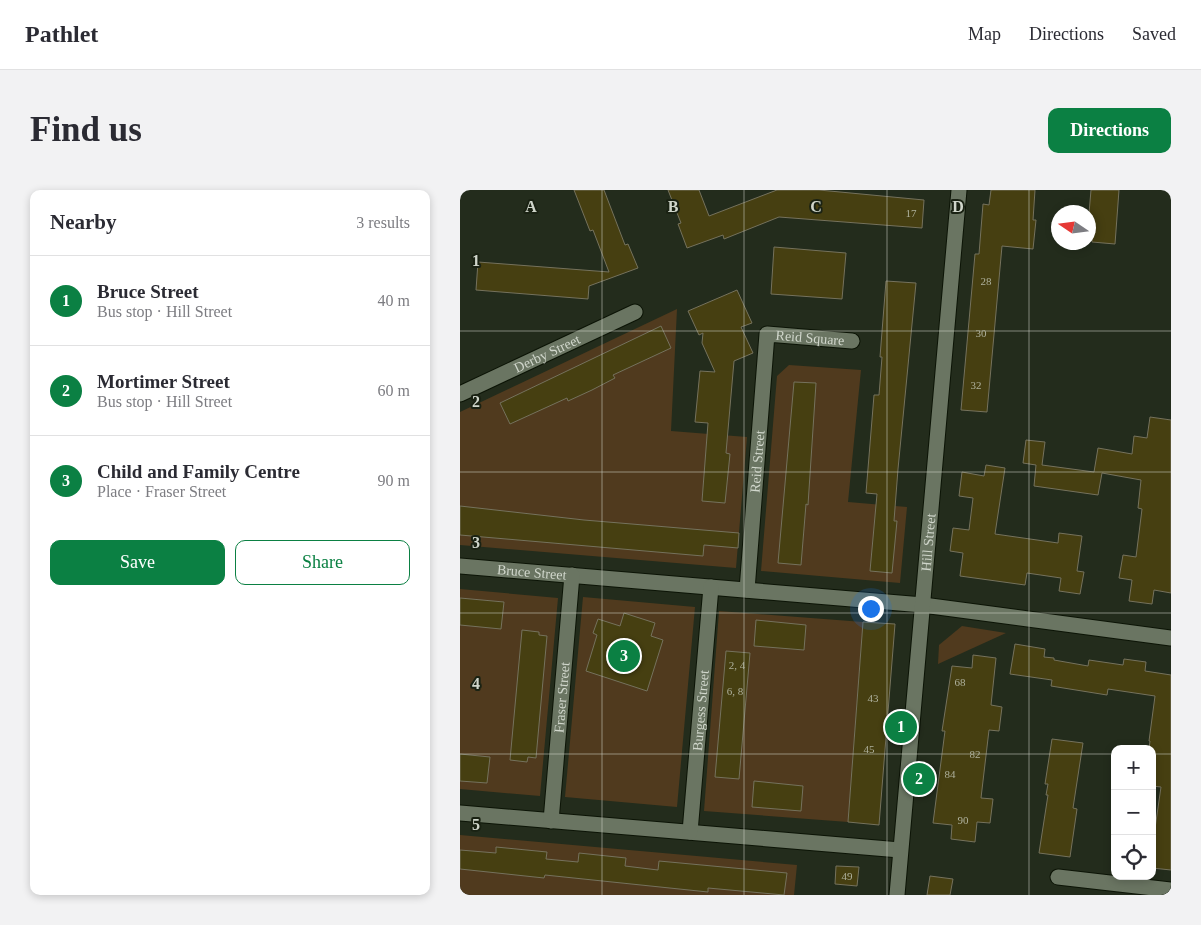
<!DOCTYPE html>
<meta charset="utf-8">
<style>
:root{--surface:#fff;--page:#f2f2f3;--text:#2b2b33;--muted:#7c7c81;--line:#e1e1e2;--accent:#0b8043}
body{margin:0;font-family:"Times New Roman",serif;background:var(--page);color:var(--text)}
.controls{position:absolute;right:15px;bottom:15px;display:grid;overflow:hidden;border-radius:10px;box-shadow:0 2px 8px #0003}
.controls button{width:45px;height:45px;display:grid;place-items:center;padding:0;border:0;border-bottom:1px solid var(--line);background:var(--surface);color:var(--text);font:25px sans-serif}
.compass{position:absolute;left:591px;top:15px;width:45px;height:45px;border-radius:50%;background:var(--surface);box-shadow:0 2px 8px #0003;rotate:283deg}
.you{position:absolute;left:410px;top:418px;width:18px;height:18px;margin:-12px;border:4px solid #fff;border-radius:50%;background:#1a73e8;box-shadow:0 0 0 8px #1a73e833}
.badge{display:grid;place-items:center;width:32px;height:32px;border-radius:50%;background:var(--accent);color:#fff;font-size:16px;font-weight:700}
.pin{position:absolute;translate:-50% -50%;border:2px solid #fff;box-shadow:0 1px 5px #0006}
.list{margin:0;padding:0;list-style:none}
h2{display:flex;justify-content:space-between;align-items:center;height:65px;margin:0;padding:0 20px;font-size:21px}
h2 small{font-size:16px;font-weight:400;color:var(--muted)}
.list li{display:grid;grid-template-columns:32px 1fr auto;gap:15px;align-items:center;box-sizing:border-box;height:90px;padding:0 20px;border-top:1px solid var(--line)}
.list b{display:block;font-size:19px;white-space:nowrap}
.list p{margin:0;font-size:16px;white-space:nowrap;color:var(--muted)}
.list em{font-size:16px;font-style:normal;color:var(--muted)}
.actions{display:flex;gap:10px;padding:15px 20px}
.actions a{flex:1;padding:11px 0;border:1px solid var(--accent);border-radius:10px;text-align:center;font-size:18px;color:var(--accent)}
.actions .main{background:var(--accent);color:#fff}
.icon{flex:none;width:28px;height:28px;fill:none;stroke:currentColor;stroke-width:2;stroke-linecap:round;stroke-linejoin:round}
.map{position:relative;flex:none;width:711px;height:705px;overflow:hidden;border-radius:10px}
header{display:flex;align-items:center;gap:30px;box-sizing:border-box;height:70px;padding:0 25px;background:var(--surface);border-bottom:1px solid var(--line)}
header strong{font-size:24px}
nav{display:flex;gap:28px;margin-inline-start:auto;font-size:18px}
.intro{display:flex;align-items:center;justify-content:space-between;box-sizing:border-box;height:120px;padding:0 30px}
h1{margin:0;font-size:35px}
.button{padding:12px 22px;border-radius:10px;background:var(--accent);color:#fff;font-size:18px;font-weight:700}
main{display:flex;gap:30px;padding:0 30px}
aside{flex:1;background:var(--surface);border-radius:10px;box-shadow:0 2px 8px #0003}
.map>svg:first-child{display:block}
.green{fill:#503a1e}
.building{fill:#463f11;stroke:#75725d}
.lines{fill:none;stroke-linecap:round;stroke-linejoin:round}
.minor-casing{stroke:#0c1406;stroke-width:17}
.tertiary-casing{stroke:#0c1406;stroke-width:17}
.minor{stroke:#6a7562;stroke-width:15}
.tertiary{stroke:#6a7562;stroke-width:15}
.grid{fill:none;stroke:#d0d6cb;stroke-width:1;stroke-opacity:0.55}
.labels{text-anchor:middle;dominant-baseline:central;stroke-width:4;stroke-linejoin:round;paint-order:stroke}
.number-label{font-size:11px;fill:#aeb09c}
.street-label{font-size:14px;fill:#d0d6cb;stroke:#1a2213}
.grid-label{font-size:16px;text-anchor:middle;font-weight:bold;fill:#d0d6cb;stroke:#1a2213;stroke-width:4;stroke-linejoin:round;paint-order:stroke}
</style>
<header>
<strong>Pathlet</strong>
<nav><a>Map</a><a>Directions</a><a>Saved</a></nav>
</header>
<div class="intro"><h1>Find us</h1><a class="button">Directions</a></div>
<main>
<aside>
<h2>Nearby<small>3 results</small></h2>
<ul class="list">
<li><span class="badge">1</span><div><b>Bruce Street</b><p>Bus stop · Hill Street</p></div><em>40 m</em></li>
<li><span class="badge">2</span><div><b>Mortimer Street</b><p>Bus stop · Hill Street</p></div><em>60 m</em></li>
<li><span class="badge">3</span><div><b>Child and Family Centre</b><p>Place · Fraser Street</p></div><em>90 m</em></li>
</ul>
<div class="actions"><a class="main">Save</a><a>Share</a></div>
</aside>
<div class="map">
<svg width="711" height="705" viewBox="0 0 711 705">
<rect width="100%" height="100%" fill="#232c1c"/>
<g class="green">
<polygon points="217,119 211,241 287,247 276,378 0,355 0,222"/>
<polygon points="329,175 401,180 388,312 447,317 440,393 301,381 317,186"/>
<polygon points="0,399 98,408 80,606 0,599"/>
<polygon points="123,407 235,417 217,617 105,607"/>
<polygon points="259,421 403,432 388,632 244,621"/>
<polygon points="502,436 546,443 478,474 479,455"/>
<polygon points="0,645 337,675 334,705 0,705"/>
</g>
<g class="building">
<polygon points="114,0 144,0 165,55 168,54 178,78 129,96 128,109 16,100 18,72 149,82 133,40 130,41"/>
<polygon points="208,0 239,0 249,26 317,0 359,0 464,10 462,38 319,27 264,49 263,45 227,58 218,34 221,33"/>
<polygon points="531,0 575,0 573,30 576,30 573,59 542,56 527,222 501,220 515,64 519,64 523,14 529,15"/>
<polygon points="631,0 659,0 655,54 632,52 633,35 628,35"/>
<polygon points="314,57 386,63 382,109 311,104"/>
<polygon points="426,91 456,93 438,279 434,331 437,331 432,383 410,381 417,304 406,303 414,205 419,205 422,167 420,167"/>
<polygon points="277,100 292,133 281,137 293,163 274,171 266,263 270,264 265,313 242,311 248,233 235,232 240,181 255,182 242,153 243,143 239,145 228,121"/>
<polygon points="201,136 211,158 153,185 155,188 132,200 108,211 107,208 50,234 40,213"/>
<polygon points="334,192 356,193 348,315 346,314 341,375 318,373"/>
<polygon points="690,227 711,230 711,403 694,400 692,414 669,411 672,390 659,388 663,365 676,367 682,319 678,318 681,290 642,283 638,305 574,296 576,275 563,273 566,250 585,252 582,275 634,282 638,258 672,264 674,246 687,248"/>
<polygon points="526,275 545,278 535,344 598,353 599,343 622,346 617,381 624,382 620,404 599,401 601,388 567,383 565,395 500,386 503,363 490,361 493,338 509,340 513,308 499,306 502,282 524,286"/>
<polygon points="0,316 124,330 279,343 278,358 244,355 243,366 0,345"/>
<polygon points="0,408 44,412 41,439 0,435"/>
<polygon points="164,423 195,433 191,446 203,450 187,501 126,481 137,445 133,443 138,429 160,436"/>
<polygon points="296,430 346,435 344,460 294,456"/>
<polygon points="403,432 435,434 419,635 388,632"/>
<polygon points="62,440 79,442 79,445 87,446 76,568 68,567 67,572 50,570"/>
<polygon points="555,454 585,459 584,467 594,468 594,470 628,476 629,470 663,475 664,469 686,472 685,481 711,485 711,680 692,678 692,659 701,597 692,596 692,559 689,559 690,551 689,551 695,506 648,499 647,505 591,496 592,490 550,484"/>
<polygon points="266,461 290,463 279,589 255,587"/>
<polygon points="513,465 536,468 531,515 542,517 539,541 529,540 521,608 533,609 530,633 517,632 515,652 491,649 492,635 473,633 485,541 482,541 492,476 512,478"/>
<polygon points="592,549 623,553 613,618 617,619 610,667 579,663 588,605 586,605 588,594 585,594"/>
<polygon points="0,564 30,567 27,593 0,591"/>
<polygon points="294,591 343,596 341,621 292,617"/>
<polygon points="36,657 87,662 86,669 118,672 119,663 166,668 165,676 198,680 199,671 327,683 324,705 248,698 248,702 85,685 84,688 0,679 0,660 36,663"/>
<polygon points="376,676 399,677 397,696 375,694"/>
<polygon points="470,686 493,689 490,705 467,705"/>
</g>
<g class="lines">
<g class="minor-casing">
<g id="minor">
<path id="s1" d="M0,204L175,122"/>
<path id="s2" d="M0,376L463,415L711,448"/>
<path id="s3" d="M287,400L307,144L392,151"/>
<polyline points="0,623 440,660"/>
<path id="s4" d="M91,631L112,385"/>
<path id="s5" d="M230,642L251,397"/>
<polyline points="598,687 711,700"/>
</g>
</g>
<g class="tertiary-casing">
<g id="tertiary">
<path id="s6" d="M437,705L499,0"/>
</g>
</g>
<use href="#minor" class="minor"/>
<use href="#tertiary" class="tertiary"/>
</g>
<path class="grid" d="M142,0V705M284,0V705M427,0V705M569,0V705M0,141H711M0,282H711M0,423H711M0,564H655M692,564H711"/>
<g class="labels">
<g class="number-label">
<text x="451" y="23">17</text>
<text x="526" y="91">28</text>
<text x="521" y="143">30</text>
<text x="516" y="195">32</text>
<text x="277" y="475">2, 4</text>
<text x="500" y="492">68</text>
<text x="275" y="501">6, 8</text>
<text x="413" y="508">43</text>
<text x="409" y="559">45</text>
<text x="515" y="564">82</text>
<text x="490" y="584">84</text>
<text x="503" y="630">90</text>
<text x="387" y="686">49</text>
</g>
<g class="street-label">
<text stroke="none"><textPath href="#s3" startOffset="300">Reid Square</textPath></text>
<text stroke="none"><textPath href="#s1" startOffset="96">Derby Street</textPath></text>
<text stroke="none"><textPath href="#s3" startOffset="129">Reid Street</textPath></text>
<text stroke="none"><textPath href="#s6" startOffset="354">Hill Street</textPath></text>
<text stroke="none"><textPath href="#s2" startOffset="72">Bruce Street</textPath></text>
<text stroke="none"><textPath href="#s4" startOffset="124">Fraser Street</textPath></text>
<text stroke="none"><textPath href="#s5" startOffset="122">Burgess Street</textPath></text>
</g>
</g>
<g class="grid-label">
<text x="71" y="22">A</text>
<text x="213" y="22">B</text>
<text x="356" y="22">C</text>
<text x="498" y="22">D</text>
<text x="16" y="76">1</text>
<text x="16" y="217">2</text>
<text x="16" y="358">3</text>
<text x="16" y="499">4</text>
<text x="16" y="640">5</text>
</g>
</svg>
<div class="controls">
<button>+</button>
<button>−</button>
<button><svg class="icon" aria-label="locate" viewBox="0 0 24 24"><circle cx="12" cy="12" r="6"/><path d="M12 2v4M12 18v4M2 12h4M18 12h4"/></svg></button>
</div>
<svg class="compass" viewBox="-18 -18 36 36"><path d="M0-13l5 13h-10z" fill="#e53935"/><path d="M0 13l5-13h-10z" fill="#7c7c81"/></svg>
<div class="you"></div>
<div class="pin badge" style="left:441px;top:537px">1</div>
<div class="pin badge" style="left:459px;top:589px">2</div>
<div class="pin badge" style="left:164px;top:466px">3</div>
</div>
</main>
